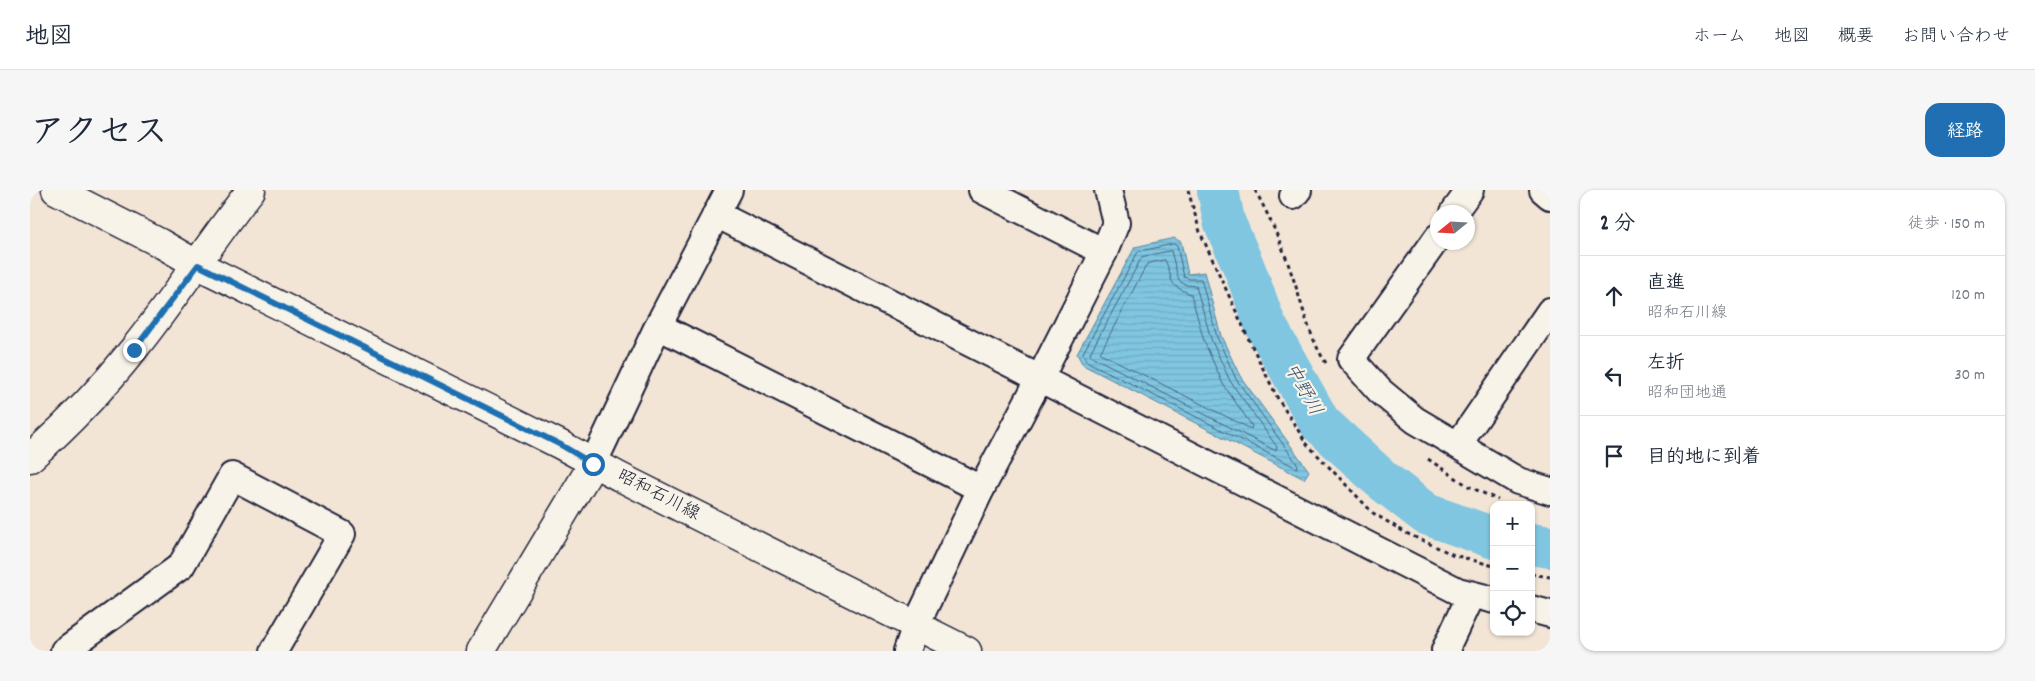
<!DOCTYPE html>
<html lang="ja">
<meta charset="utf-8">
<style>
:root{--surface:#fff;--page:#f6f6f7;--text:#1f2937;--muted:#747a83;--line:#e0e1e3;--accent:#1f6fb2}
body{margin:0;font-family:Dekko,"Klee One",sans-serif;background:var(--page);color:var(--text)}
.controls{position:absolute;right:15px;bottom:15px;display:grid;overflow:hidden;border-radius:10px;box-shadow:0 1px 4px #0004}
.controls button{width:45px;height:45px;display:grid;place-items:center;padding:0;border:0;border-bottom:1px solid var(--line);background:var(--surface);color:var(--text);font:25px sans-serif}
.compass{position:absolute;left:1400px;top:15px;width:45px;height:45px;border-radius:50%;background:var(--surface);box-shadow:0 1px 4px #0004;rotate:252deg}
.stop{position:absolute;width:15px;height:15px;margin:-11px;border:4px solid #1f6fb2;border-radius:50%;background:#fff}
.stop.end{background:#1f6fb2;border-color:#fff;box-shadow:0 1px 5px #0008}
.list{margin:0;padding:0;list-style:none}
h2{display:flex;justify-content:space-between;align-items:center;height:65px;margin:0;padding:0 20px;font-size:21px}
h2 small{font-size:16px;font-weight:400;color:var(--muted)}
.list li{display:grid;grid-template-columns:32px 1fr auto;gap:15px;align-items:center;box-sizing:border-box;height:80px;padding:0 20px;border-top:1px solid var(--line)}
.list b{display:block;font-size:19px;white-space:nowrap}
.list p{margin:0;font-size:16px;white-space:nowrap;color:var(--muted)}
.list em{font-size:16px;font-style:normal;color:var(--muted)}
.icon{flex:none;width:28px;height:28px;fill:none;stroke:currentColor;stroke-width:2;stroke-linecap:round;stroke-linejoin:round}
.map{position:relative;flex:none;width:1520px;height:461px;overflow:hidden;border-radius:15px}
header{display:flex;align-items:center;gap:30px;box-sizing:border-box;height:70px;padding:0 25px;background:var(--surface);border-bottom:1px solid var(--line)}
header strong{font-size:24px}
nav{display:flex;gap:28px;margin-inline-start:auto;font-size:18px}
.intro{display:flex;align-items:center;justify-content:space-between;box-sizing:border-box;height:120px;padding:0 30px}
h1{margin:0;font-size:35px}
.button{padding:12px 22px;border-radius:15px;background:var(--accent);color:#fff;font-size:18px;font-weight:700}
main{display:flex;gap:30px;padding:0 30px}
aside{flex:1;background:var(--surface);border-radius:15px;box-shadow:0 1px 4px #0004}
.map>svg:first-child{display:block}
.water{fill:url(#water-rules);stroke:#5a849f}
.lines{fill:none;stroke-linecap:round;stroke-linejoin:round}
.shore{stroke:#48647d;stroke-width:1}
.river{stroke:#80c6e1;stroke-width:42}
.minor-casing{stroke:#22223b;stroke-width:30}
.tertiary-casing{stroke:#22223b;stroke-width:31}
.path{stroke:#22223b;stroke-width:3;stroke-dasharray:4 4;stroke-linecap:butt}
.minor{stroke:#f7f3e8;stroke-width:26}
.tertiary{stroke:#f7f3e8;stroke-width:28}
.route{stroke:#1f6fb2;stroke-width:6}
.labels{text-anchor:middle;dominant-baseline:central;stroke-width:4.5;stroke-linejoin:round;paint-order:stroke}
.street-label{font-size:18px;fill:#22223b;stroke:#f7f3e8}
.water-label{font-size:19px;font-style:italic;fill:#3e536d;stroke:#f7f3e8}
</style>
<header>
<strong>地図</strong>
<nav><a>ホーム</a><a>地図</a><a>概要</a><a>お問い合わせ</a></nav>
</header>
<div class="intro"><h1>アクセス</h1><a class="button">経路</a></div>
<main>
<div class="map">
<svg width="1520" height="461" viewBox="0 0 1520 461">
<defs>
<pattern id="water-rules" width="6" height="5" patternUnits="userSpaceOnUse" patternTransform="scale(1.25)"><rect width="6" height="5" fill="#80c6e1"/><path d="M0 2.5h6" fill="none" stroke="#6eaac2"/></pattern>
</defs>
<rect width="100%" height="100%" fill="#f2e5d6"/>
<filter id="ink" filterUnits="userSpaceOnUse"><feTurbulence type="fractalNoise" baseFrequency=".02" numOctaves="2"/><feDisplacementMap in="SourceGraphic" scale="10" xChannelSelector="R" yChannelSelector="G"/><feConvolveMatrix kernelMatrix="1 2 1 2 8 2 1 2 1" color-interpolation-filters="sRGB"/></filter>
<g filter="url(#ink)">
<polygon class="water" points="1144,48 1151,52 1158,84 1174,82 1191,146 1210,186 1279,281 1274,289 1053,175 1047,164 1105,57"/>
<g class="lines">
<g class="shore">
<polygon points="1144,54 1147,56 1154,87 1159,89 1171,89 1187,147 1206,189 1268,275 1267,278 1056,171 1053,163 1108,62"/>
<polygon points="1141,61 1149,91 1156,95 1166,96 1181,149 1200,191 1247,257 1246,261 1061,166 1060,163 1112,67"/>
<path d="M1135,70C1145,91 1135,94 1161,104L1174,151L1193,194L1222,236L1221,239L1070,163L1117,74Z"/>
</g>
<g class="river">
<polyline points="1188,0 1194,31 1215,80 1235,134 1290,233 1351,289 1396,324 1464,348"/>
<polyline points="1501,354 1520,357"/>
</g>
<g class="minor-casing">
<g id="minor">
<polyline points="952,0 1074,62"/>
<polyline points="1513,0 1520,6"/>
<polyline points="1263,6 1268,0"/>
<polyline points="1424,22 1440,0"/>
<polyline points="686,24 1428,401 1464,410"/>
<polyline points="1408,47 1321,169 1350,201 1385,230 1488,291 1520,301"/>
<polyline points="628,136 951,299"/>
<polyline points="1428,255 1520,121"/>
<polyline points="563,274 628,136 699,0"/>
<polyline points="1501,419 1520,424"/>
<polyline points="34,461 151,376 202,286 312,344 244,461"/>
<polyline points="877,461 886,435 951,299 1010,188 1074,62 1086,33 1078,0"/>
<polyline points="1418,461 1415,460 1441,405"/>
</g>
</g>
<g class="tertiary-casing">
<g id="tertiary">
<polyline points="26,0 130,53 168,75 531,255 590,287 937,461"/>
<path d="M0,268C37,235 72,199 103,160C145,108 180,52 221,0"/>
<polyline points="451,461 563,274"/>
</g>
</g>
<g class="path">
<polyline points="1158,0 1170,42 1220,152 1248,209 1277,254 1343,323 1376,343 1424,365 1464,376"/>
<path d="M1225,0C1239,26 1252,54 1261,82C1272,112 1278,146 1296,173"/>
<polyline points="1398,269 1438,296 1468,310"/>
<polyline points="1501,384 1520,387"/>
</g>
<use href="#minor" class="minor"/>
<use href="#tertiary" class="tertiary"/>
</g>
</g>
<g class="lines" filter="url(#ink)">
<polyline class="route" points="104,160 168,75 531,255 563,274"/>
</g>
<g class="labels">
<g class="street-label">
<text transform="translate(628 306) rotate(27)">昭和石川線</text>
</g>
<g class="water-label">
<text transform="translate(1272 200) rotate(61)">中野川</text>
</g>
</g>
</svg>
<div class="controls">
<button>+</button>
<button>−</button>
<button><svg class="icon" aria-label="locate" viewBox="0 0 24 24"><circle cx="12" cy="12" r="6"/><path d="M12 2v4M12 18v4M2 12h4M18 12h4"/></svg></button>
</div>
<svg class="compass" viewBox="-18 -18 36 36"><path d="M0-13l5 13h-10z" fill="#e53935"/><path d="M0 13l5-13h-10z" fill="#747a83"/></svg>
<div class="stop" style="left:563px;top:274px"></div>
<div class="stop end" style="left:104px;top:160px"></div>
</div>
<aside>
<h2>2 分<small>徒歩 · 150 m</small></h2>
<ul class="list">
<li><svg class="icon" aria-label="ahead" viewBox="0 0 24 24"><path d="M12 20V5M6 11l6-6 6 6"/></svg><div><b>直進</b><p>昭和石川線</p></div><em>120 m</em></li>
<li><svg class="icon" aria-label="left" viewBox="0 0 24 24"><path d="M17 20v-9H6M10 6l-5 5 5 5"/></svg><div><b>左折</b><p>昭和団地通</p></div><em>30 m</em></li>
<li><svg class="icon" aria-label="arrive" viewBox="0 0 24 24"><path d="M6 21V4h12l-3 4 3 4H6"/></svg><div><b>目的地に到着</b></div></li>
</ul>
</aside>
</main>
